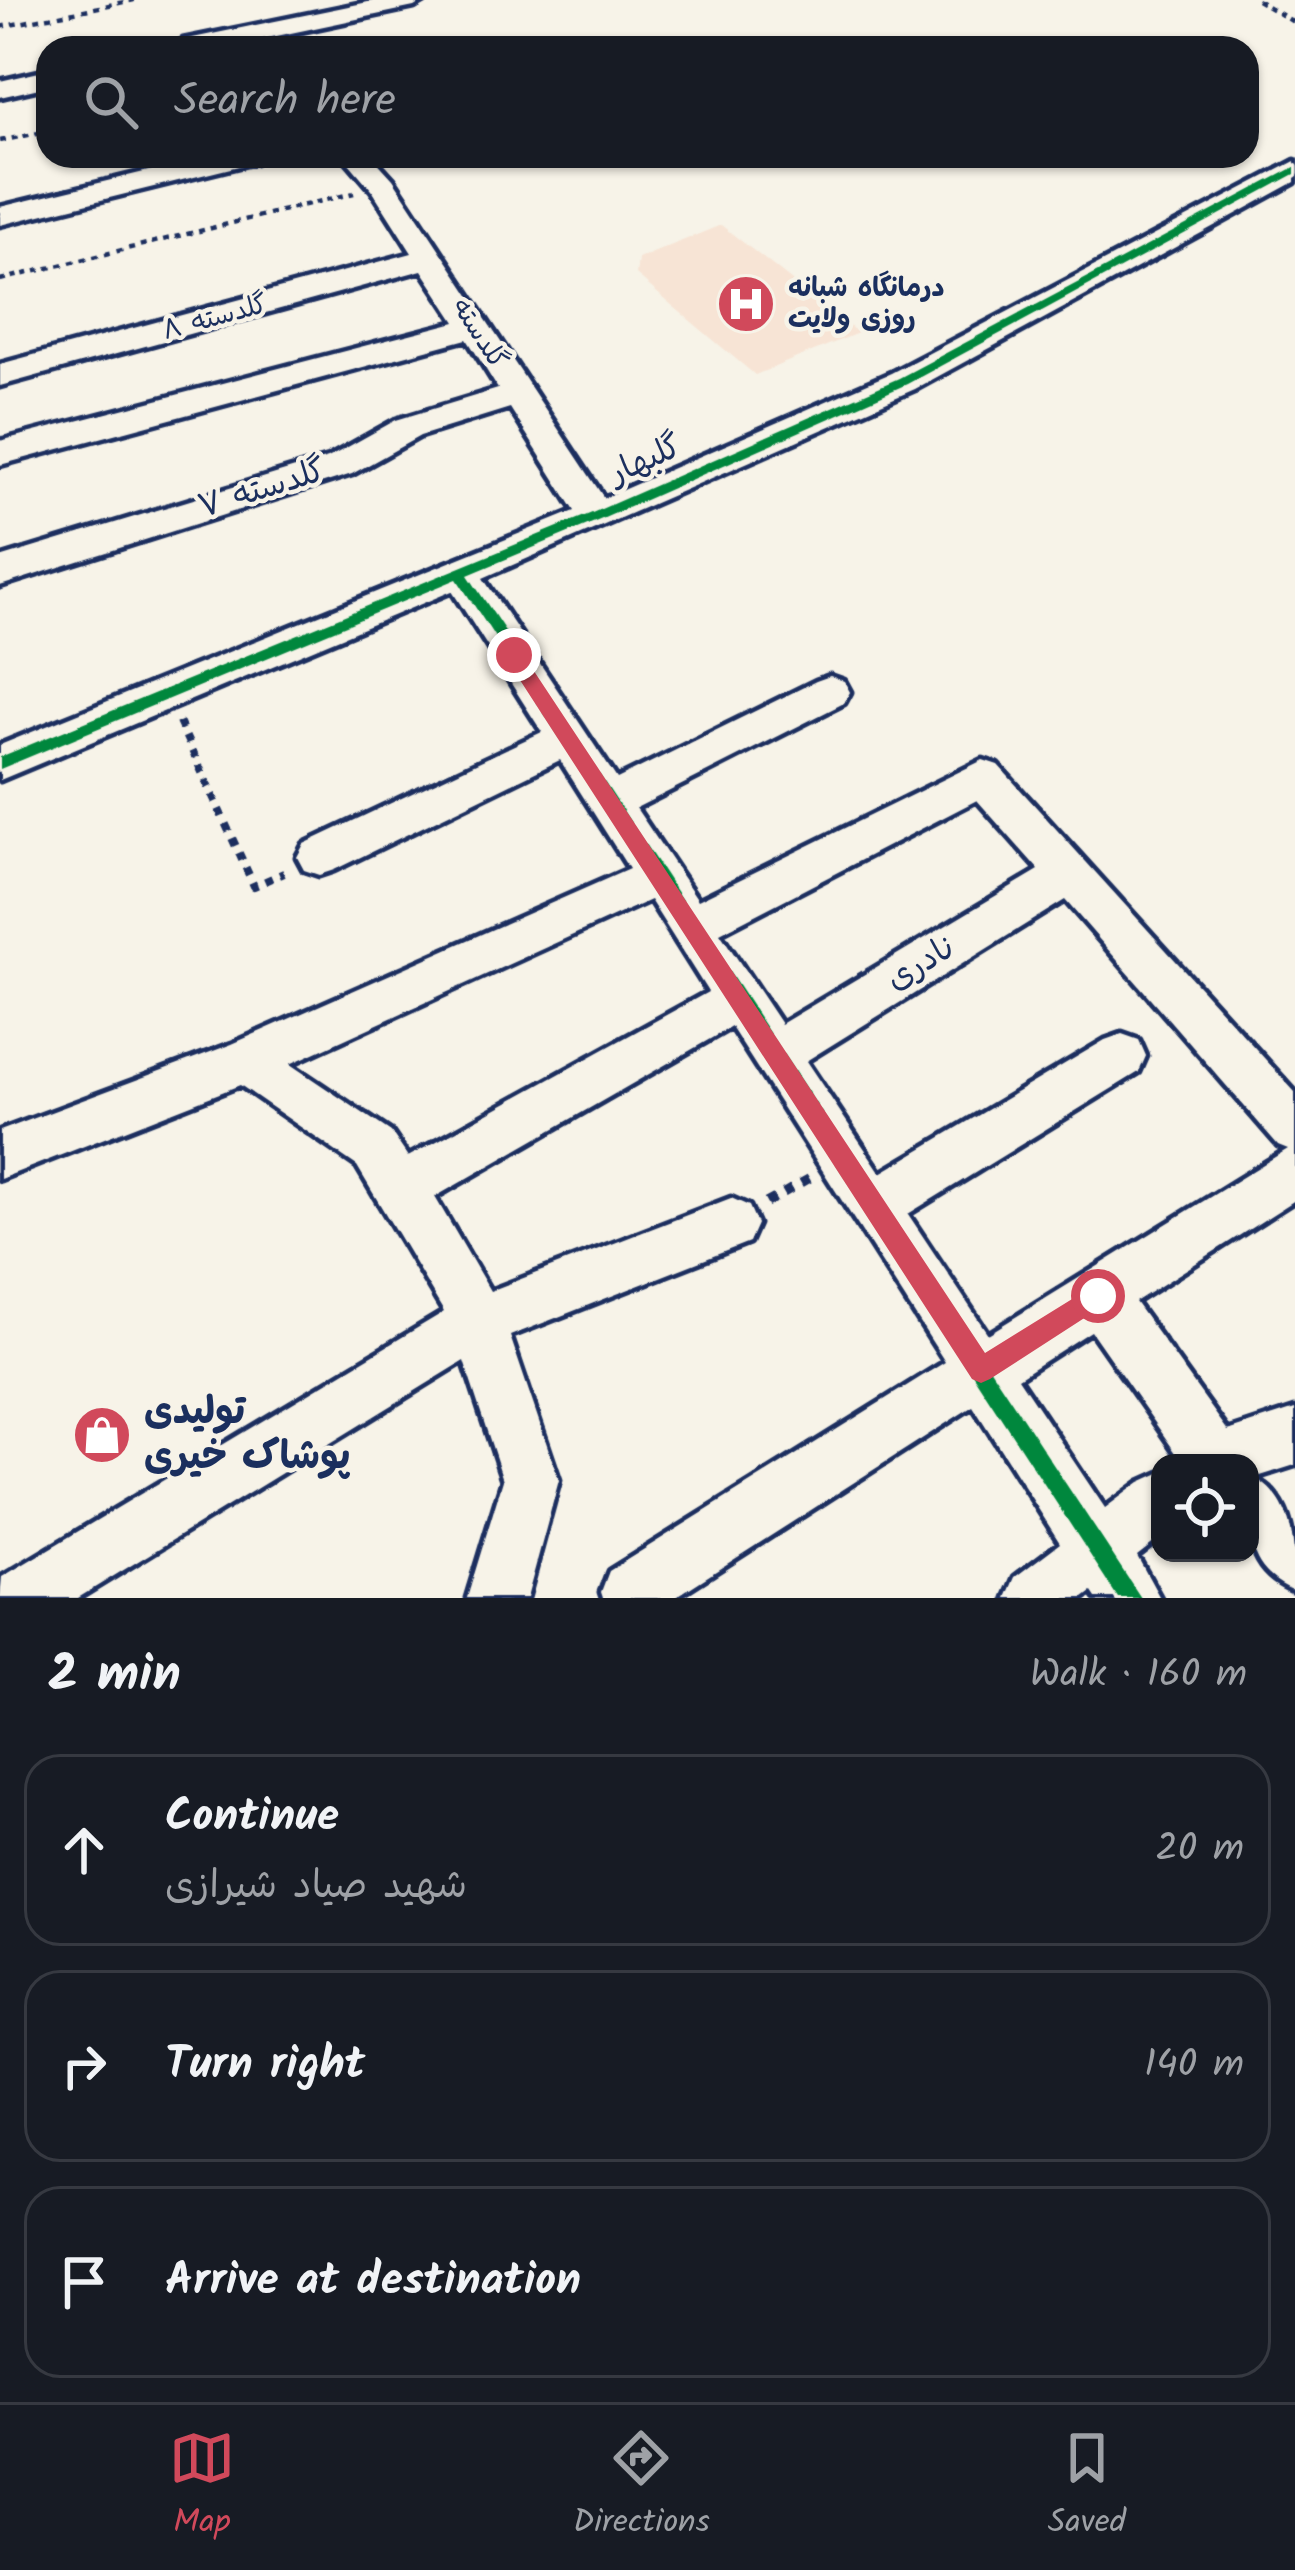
<!DOCTYPE html>
<meta charset="utf-8">
<style>
:root{--surface:#171b24;--page:#242831;--text:#f1f3f6;--muted:#9ea1a6;--line:#363941;--accent:#d1495b}
body{margin:0;font-family:Kalam,"Playpen Sans Arabic",sans-serif;background:var(--page);color:var(--text)}
.controls{position:absolute;right:36px;bottom:36px;display:grid;overflow:hidden;border-radius:24px;box-shadow:0 3px 9px #0004}
.controls button{width:108px;height:108px;display:grid;place-items:center;padding:0;border:0;border-bottom:3px solid var(--line);background:var(--surface);color:var(--text);font:60px sans-serif}
.stop{position:absolute;width:36px;height:36px;margin:-27px;border:9px solid #d1495b;border-radius:50%;background:#fff}
.stop.end{background:#d1495b;border-color:#fff;box-shadow:0 3px 12px #0008}
.list{margin:0;padding:0;list-style:none}
h2{display:flex;justify-content:space-between;align-items:center;height:156px;margin:0;padding:0 48px;font-size:51px}
h2 small{font-size:39px;font-weight:400;color:var(--muted)}
.list li{display:grid;grid-template-columns:78px 1fr auto;gap:36px;align-items:center;box-sizing:border-box;height:192px;margin:0 24px 24px;padding:0 24px;border:3px solid var(--line);border-radius:36px}
.list b{display:block;font-size:45px;white-space:nowrap}
.list p{margin:0;font-size:39px;white-space:nowrap;color:var(--muted)}
.list em{font-size:39px;font-style:normal;color:var(--muted)}
.icon{flex:none;width:66px;height:66px;fill:none;stroke:currentColor;stroke-width:2;stroke-linecap:round;stroke-linejoin:round}
.map{position:relative;flex:none;width:1295px;height:1598px;overflow:hidden}
.search{position:absolute;background:var(--surface);box-shadow:0 3px 9px #0004;left:36px;right:36px;top:36px;height:132px;display:flex;align-items:center;gap:30px;box-sizing:border-box;padding:0 42px;border-radius:36px;color:var(--muted);font-size:45px}
.sheet{height:804px;background:var(--surface)}
nav{display:flex;justify-content:space-around;align-items:center;box-sizing:border-box;height:168px;border-top:3px solid var(--line);background:var(--surface);font-size:33px;color:var(--muted)}
nav a{display:grid;justify-items:center;gap:6px}
nav .on{color:var(--accent)}
.map>svg:first-child{display:block}
.built{fill:#f7e4d5}
.lines{fill:none;stroke-linecap:round;stroke-linejoin:round}
.street-casing{stroke:#1b2f5e;stroke-width:9}
.path-far2{stroke:#1b2f5e;stroke-width:4.5;stroke-dasharray:6 6;stroke-linecap:butt}
.path-far1{stroke:#1b2f5e;stroke-width:8;stroke-dasharray:8 8;stroke-linecap:butt}
.path{stroke:#1b2f5e;stroke-width:9;stroke-dasharray:10 10;stroke-linecap:butt}
.street{fill:#f7f3e8;fill-rule:evenodd}
.cycleway-casing{stroke:#f7f3e8;stroke-width:7}
.cycleway{fill:#00873e;fill-rule:evenodd}
.route{fill:#d1495b}
.labels{text-anchor:middle;dominant-baseline:central;stroke-width:9;stroke-linejoin:round;paint-order:stroke}
.far-poi-label{font-size:27px;font-weight:bold;fill:#1b2f5e;stroke:#f7f3e8;text-anchor:start}
.far-street-label{font-size:27px;fill:#1b2f5e;stroke:#f7f3e8}
.street-label{font-size:33px;fill:#1b2f5e;stroke:#f7f3e8}
.near-poi-label{font-size:39px;font-weight:bold;fill:#1b2f5e;stroke:#f7f3e8;text-anchor:start}
</style>
<div class="map">
<svg width="1295" height="1598" viewBox="0 0 1295 1598">
<rect width="100%" height="100%" fill="#f7f3e8"/>
<filter id="ink" filterUnits="userSpaceOnUse"><feTurbulence type="fractalNoise" baseFrequency=".00833" numOctaves="2"/><feDisplacementMap in="SourceGraphic" scale="24" xChannelSelector="R" yChannelSelector="G"/><feConvolveMatrix kernelMatrix="1 2 1 2 8 2 1 2 1" color-interpolation-filters="sRGB"/></filter>
<g filter="url(#ink)">
<polygon class="built" points="721,225 858,333 755,375 636,275 638,259"/>
<g class="lines">
<g class="street-casing">
<g id="street">
<polygon points="378,0 426,0 414,7 220,48 170,48 183,40"/>
<polygon points="48,70 48,86 0,97 0,81"/>
<polygon points="210,156 259,156 255,162 0,225 0,207"/>
<path d="M343,156H372L393,179L604,498L891,373L1295,161V182L915,389L483,578L617,779L816,681L830,676L844,681L850,692L844,703L636,808L698,900L983,760L998,765L1295,1092V1200L1135,1302L1228,1431L1295,1409V1465L1254,1478C1295,1499 1295,1546 1295,1591C1236,1567 1250,1516 1250,1463H1183L1091,1331L1018,1378L1105,1508L1140,1482L1160,1473V1538L1137,1556L1160,1598H1096L1092,1592L1084,1598H1006L1015,1577L1060,1543L973,1406L674,1598H603L601,1592L609,1571L945,1362L731,1027L435,1197L490,1291L731,1198L749,1206L757,1224L749,1242L510,1336L559,1480L527,1598H467L503,1480L464,1361L78,1598H0L2,1577L444,1312L357,1166L240,1085L0,1179V1131L232,1044L629,869L560,760L334,870L319,875L304,870L297,857L304,844L542,732L452,591L0,780V745L575,511L510,408L420,436L352,474L0,586V558L328,458L396,420L498,389L467,339L0,465V441L456,322L422,270L0,386V364L412,253L372,190ZM977,800L1039,870L781,1024L720,933ZM650,900L708,992L408,1157L391,1132L290,1064ZM1065,900L1278,1145L1288,1149L988,1334L908,1214L1139,1072L1146,1056L1139,1040L1122,1034L1105,1040L881,1173L806,1061Z"/>
</g>
</g>
<g class="path-far2">
<polyline points="1257,0 1295,23"/>
<polyline points="0,27 134,0"/>
<polyline points="0,141 48,131"/>
<polyline points="0,280 354,193"/>
</g>
<polyline class="path-far1" points="179,722 254,886 284,873"/>
<polyline class="path" points="766,1203 810,1178"/>
<use href="#street" class="street"/>
<g class="cycleway-casing">
<polygon id="cycleway" points="1295,167 1295,174 907,384 602,519 468,575 1141,1598 1118,1598 457,579 0,769 0,757 592,513 899,378"/>
</g>
<use href="#cycleway" class="cycleway"/>
</g>
</g>
<polygon class="route" points="514,648 520,650 985,1353 1098,1283 1106,1287 1106,1304 990,1379 981,1383 972,1379 507,660 505,655"/>
<defs>
<g id="hospital-disc" transform="scale(3)"><circle r="9.5" fill="#d1495b" stroke="#f7f3e8"/><path d="M-5-5h3v3.5h4V-5h3V5h-3V1.5h-4V5h-3Z" fill="#fff"/></g>
<g id="shop-disc" transform="scale(3)"><circle r="9.5" fill="#d1495b" stroke="#f7f3e8"/><path d="M-5-2.5h2.3a2.7 3.5 0 0 1 5.4 0H5L5.5 6h-11ZM-1.5-2.5h3a1.5 2.3 0 0 0-3 0Z" fill="#fff"/></g>
</defs>
<g fill-rule="evenodd">
<use href="#hospital-disc" x="746" y="304"/>
<use href="#shop-disc" x="102" y="1435"/>
</g>
<g class="labels">
<g class="far-poi-label">
<text x="788" y="288">درمانگاه شبانه<tspan x="788" dy="31">روزی ولایت</tspan></text>
</g>
<g class="far-street-label">
<text transform="translate(215 318) rotate(-15)">گلدسته ۸</text>
<text transform="translate(479 334) rotate(57)">گلدسته</text>
</g>
<g class="street-label">
<text transform="translate(646 461) rotate(-24)">گلبهار</text>
<text transform="translate(262 490) rotate(-17)">گلدسته ۷</text>
<text transform="translate(922 964) rotate(-31)">نادری</text>
</g>
<g class="near-poi-label">
<text x="144" y="1413">تولیدی<tspan x="144" dy="45">پوشاک خیری</tspan></text>
</g>
</g>
</svg>
<div class="controls">
<button><svg class="icon" aria-label="locate" viewBox="0 0 24 24"><circle cx="12" cy="12" r="6"/><path d="M12 2v4M12 18v4M2 12h4M18 12h4"/></svg></button>
</div>
<div class="stop" style="left:1098px;top:1296px"></div>
<div class="stop end" style="left:514px;top:655px"></div>
<div class="search"><svg class="icon" aria-label="search" viewBox="0 0 24 24"><circle cx="10" cy="10" r="6"/><path d="M15 15l6 6"/></svg>Search here</div>
</div>
<section class="sheet">
<h2>2 min<small>Walk · 160 m</small></h2>
<ul class="list">
<li><svg class="icon" aria-label="ahead" viewBox="0 0 24 24"><path d="M12 20V5M6 11l6-6 6 6"/></svg><div><b>Continue</b><p>شهید صیاد شیرازی</p></div><em>20 m</em></li>
<li><svg class="icon" aria-label="right" viewBox="0 0 24 24"><path d="M7 20v-9h11M14 6l5 5-5 5"/></svg><div><b>Turn right</b></div><em>140 m</em></li>
<li><svg class="icon" aria-label="arrive" viewBox="0 0 24 24"><path d="M6 21V4h12l-3 4 3 4H6"/></svg><div><b>Arrive at destination</b></div></li>
</ul>
</section>
<nav>
<a class="on"><svg class="icon" aria-label="map" viewBox="0 0 24 24"><path d="M3 6l6-2 6 2 6-2v14l-6 2-6-2-6 2zM9 4v14M15 6v14"/></svg>Map</a>
<a><svg class="icon" aria-label="directions" viewBox="0 0 24 24"><path d="M12 3l9 9-9 9-9-9zM9 14v-3h6M13 9l2 2-2 2"/></svg>Directions</a>
<a><svg class="icon" aria-label="saved" viewBox="0 0 24 24"><path d="M7 4h10v16l-5-4-5 4z"/></svg>Saved</a>
</nav>
